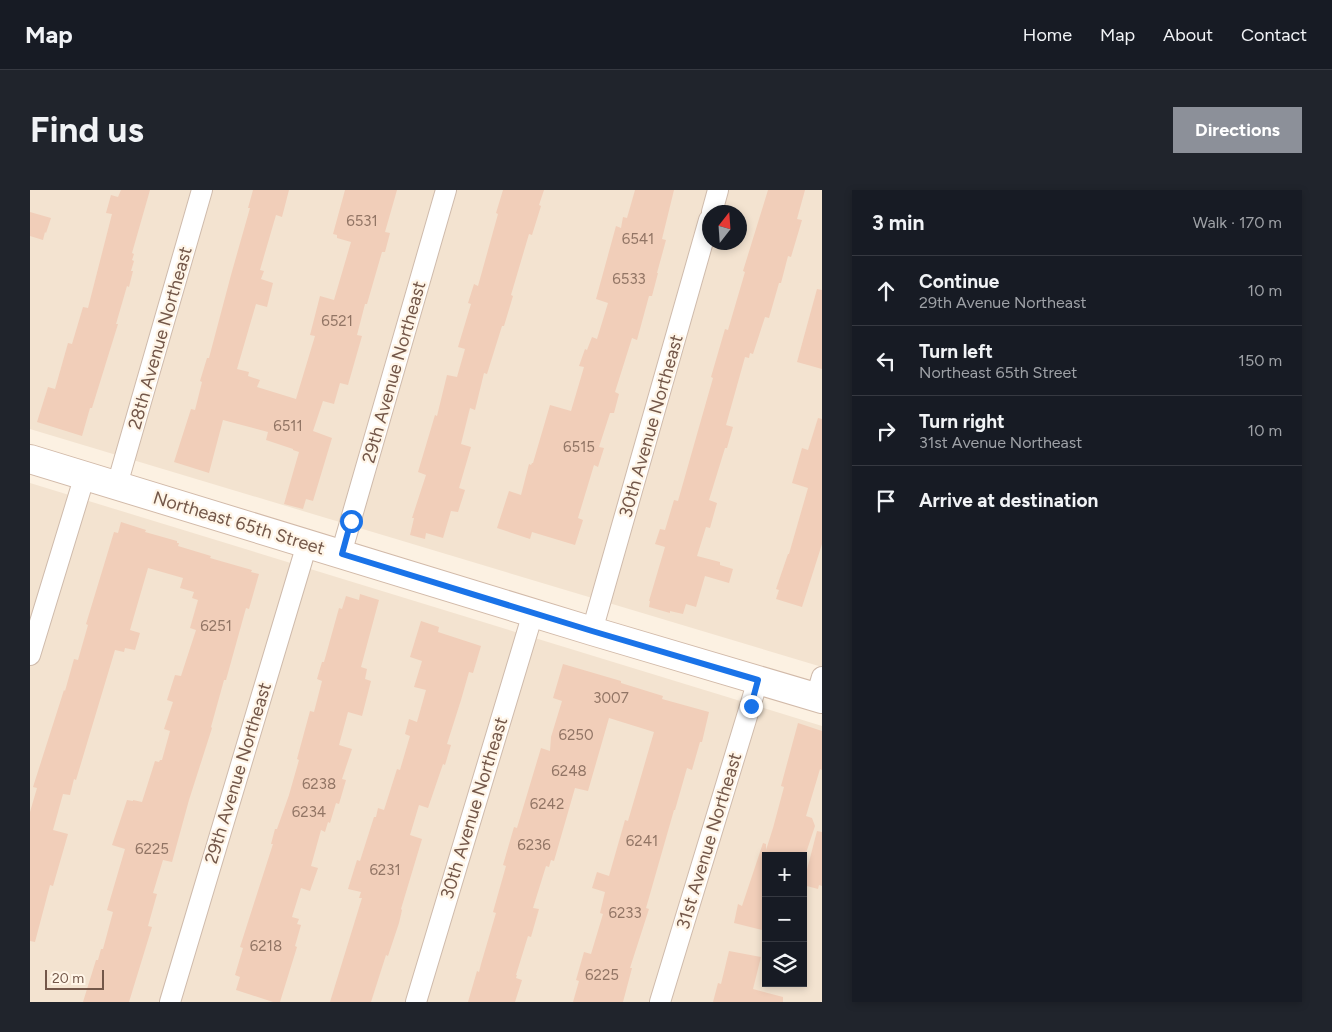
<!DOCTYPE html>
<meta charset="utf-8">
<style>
:root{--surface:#171b24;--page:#20242c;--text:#f1f3f6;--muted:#9ea1a6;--line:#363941;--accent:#8c9099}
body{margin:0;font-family:Figtree,sans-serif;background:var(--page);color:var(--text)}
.controls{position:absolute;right:15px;bottom:15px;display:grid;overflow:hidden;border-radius:0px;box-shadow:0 2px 8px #0003}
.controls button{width:45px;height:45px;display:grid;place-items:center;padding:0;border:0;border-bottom:1px solid var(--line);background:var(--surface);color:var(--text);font:25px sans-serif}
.compass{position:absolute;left:672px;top:15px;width:45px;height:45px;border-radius:50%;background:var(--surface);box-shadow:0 2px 8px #0003;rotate:17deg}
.scale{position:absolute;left:15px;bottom:12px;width:59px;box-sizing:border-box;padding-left:5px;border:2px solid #735749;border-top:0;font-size:14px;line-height:18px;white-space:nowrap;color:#735749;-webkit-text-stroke:4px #fff5e7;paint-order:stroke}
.stop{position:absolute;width:15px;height:15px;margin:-11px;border:4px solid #1a73e8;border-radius:50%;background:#fff}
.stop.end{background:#1a73e8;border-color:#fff;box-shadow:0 1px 5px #0008}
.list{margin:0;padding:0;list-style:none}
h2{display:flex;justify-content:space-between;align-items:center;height:65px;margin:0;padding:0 20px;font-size:21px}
h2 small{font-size:16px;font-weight:400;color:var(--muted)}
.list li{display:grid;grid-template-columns:32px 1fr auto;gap:15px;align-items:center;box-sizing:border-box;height:70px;padding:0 20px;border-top:1px solid var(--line)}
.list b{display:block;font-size:19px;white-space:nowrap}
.list p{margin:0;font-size:16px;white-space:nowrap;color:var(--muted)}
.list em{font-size:16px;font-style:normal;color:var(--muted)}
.icon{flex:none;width:28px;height:28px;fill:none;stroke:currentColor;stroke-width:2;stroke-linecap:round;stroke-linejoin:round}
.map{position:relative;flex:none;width:792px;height:812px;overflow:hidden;border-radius:0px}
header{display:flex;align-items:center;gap:30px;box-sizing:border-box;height:70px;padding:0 25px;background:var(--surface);border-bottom:1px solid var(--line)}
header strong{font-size:24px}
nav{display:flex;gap:28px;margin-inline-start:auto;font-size:18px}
.intro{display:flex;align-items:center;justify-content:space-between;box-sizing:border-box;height:120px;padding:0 30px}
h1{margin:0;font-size:35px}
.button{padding:12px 22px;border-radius:0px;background:var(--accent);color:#fff;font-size:18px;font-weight:700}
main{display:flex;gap:30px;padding:0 30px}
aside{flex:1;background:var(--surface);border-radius:0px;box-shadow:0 2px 8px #0003}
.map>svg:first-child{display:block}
.residential{fill:#f3e3d0;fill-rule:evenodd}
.building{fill:#f1ceb9}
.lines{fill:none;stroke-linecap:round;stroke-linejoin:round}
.minor-casing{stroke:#cfbbac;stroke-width:22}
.secondary-casing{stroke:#d2baa9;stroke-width:30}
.minor{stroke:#fff;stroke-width:20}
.secondary{stroke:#fff;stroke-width:28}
.route{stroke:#1a73e8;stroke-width:6}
.labels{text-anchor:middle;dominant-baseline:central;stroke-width:4.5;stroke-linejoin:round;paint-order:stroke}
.number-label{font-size:15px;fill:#927565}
.street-label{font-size:18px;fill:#735749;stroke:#fff5e7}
</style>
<header>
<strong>Map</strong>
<nav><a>Home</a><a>Map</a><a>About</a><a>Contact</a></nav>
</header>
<div class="intro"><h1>Find us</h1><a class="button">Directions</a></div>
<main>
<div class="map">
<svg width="792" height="812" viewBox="0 0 792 812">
<rect width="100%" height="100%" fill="#fcf1e2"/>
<g class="residential">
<path d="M0,0H792V477L0,239ZM679,22H709V52H679Z"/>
<path d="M0,293L792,536V812H0ZM736,666H773V793H736Z"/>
</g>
<g class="building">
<polygon points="91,0 120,0 102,63 104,64 102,70 104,71 101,81 103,81 99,97 97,96 86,134 88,134 62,218 60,218 52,246 7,232 18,197 25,199 38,153 42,154 53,117 58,118 82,24 76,23 81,5 88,7"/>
<polygon points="223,0 259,0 252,27 246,25 230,80 234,81 231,89 243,93 237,117 226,114 207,179 219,182 218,186 230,190 227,197 266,209 285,146 280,145 290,106 304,110 321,52 307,48 307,45 303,44 315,0 367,0 355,42 360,43 355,62 352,62 337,114 335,114 327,145 332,146 318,195 310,193 304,214 293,211 283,241 302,248 283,311 276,309 273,319 254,314 269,262 263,260 263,259 236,250 238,242 193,230 179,283 144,272 161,219 165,220 172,192 170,191 177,168 179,168 201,85 220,18 218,18"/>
<polygon points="473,0 514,0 509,15 511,16 502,45 499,44 481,105 483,106 474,136 472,136 457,184 454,183 445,220 440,218 431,254 441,257 429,298 435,300 428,322 421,321 413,348 396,343 395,349 380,345 384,328 382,328 396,285 388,282 405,225 407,226 417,185 427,187 435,159 428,157 441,114 438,113 444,94 448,96 468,24 466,23"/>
<polygon points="605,0 644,0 632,49 636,50 627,83 628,83 622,106 619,106 607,150 602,148 585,202 589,204 584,223 580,223 569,257 574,258 568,277 564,275 548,328 553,330 545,355 502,342 500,349 467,338 479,301 491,305 499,274 501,275 502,273 503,273 520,215 541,221 554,177 549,176 555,159 557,160 562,147 567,149 578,113 566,109 586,36 591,38 593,27 597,28"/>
<polygon points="738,0 775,0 767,29 772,30 761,67 758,66 751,93 749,93 739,128 735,127 723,164 720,163 719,168 715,167 696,235 703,237 697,258 695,258 679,310 687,313 680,338 676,337 667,366 690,372 690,375 703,379 699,393 675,386 666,417 656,414 653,424 640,421 640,423 619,417 620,411 619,411 635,357 625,354 630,339 635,340 644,310 648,311 683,188 681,187 695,139 698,140 715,82 713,81"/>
<polygon points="0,22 21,28 16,43 15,42 13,50 0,46"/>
<polygon points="787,99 792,100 792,179 767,172"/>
<polygon points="788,228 792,229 792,354 772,417 746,409 749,400 746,399 758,364 759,364 778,298 762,293 772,258 778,260"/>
<polygon points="91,332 116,340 115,342 147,351 147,353 149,353 148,356 181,366 180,368 222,380 221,382 229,384 219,419 216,418 196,490 194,490 181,537 182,538 159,610 142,672 133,670 123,703 127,704 118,736 122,737 99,812 53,812 66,770 68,770 71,759 73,759 83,722 77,720 95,659 82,655 97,610 103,611 103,610 112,612 125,571 129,572 130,570 132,570 140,541 134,539 143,512 137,510 145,485 151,486 166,440 160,438 168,410 162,408 164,402 150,398 153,388 118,378 100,440 110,443 105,460 95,458 94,462 85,460 46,590 44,589 40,605 33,604 23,640 38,644 23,696 20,695 5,752 0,751 0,622 7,598 3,597 34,500 35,501 44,469 48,470 58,435 56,434 84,342 88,343"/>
<polygon points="330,404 349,410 331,477 337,479 335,489 341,491 332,526 318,522 309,555 322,559 312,589 316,590 309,614 306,613 300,633 298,632 295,642 291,640 281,676 288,678 280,701 271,698 262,727 269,729 267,734 271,735 265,756 267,757 250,812 243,812 206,800 210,787 205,785 213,758 210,757 243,654 241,654 245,639 247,639 259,605 269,570 267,569 280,521 284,522 292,491 287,489 292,472 294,472 309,418 312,419 316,406 329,410"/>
<polygon points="391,431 409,437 408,442 451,456 443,483 439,482 431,510 417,554 421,555 415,575 413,574 398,618 389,615 380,645 392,649 371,719 372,720 369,733 358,766 356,765 341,812 300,812 332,708 329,708 331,702 318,699 327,670 330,671 344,627 346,627 348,618 354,620 367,579 370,580 380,546 375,544 379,529 387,532 396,500 384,497 392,471 380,467"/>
<polygon points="533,474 591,491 591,493 633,506 632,509 679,522 672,552 670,552 662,580 657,578 645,620 644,620 616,718 619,719 600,778 602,778 593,812 543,812 549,791 546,790 554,762 561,764 573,724 570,723 575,702 562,698 567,682 579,686 595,630 598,631 624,542 579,528 558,601 545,598 524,671 521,670 519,677 516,676 503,718 509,719 501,747 498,746 486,785 487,785 486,788 492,790 485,812 438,812 447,781 449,782 451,774 466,723 463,722 476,676 473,675 484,637 487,638 511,558 520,561 521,547 532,511 523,508"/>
<polygon points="768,533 792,541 792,580 790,579 776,626 782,628 785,636 775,666 736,666 736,741 704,733 708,714 712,716 733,653 736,654 736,660 743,638 754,597 751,596"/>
<polygon points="787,641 792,642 792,696 789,695 788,699 773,695"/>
<polygon points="699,761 731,767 723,799 753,807 753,812 683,812 688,793 691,794"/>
</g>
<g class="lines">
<g class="minor-casing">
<g id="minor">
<polyline points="682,22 688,0"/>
<polyline points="87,295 172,0"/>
<polyline points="311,364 416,0"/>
<polyline points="562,441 679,30"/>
<polyline points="0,465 55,285"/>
<polyline points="786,507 792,487"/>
<polyline points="140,812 277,354"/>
<polyline points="386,812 503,423"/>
<polyline points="630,812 728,490"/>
</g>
</g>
<g class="secondary-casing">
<polyline id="secondary" points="0,269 562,441 792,509"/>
</g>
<use href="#minor" class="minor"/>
<use href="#secondary" class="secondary"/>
</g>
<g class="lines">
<polyline class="route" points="321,331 312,364 562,441 728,490 721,516"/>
</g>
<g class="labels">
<g class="number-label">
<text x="332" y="31">6531</text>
<text x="608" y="49">6541</text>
<text x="599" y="89">6533</text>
<text x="307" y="131">6521</text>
<text x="258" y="236">6511</text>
<text x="549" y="257">6515</text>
<text x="186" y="436">6251</text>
<text x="581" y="508">3007</text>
<text x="546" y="545">6250</text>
<text x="539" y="581">6248</text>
<text x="289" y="594">6238</text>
<text x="517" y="614">6242</text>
<text x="279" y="622">6234</text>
<text x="612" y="651">6241</text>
<text x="504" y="655">6236</text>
<text x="122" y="659">6225</text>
<text x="355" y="680">6231</text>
<text x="595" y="723">6233</text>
<text x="236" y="756">6218</text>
<text x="572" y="785">6225</text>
</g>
<g class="street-label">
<text transform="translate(130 148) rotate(-74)">28th Avenue Northeast</text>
<text transform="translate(364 182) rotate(-74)">29th Avenue Northeast</text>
<text transform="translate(621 236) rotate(-74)">30th Avenue Northeast</text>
<text transform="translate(209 333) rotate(17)">Northeast 65th Street</text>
<text transform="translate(208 583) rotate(-73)">29th Avenue Northeast</text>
<text transform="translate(444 618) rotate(-73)">30th Avenue Northeast</text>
<text transform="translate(679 651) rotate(-73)">31st Avenue Northeast</text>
</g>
</g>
</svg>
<div class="controls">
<button>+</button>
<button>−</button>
<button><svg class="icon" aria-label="layers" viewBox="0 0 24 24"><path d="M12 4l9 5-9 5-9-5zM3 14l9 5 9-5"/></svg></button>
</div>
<svg class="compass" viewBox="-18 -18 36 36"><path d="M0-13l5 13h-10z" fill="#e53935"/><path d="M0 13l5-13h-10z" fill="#9ea1a6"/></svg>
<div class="scale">20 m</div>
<div class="stop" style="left:321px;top:331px"></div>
<div class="stop end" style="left:721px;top:516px"></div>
</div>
<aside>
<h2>3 min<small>Walk · 170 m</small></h2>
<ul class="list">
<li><svg class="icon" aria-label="ahead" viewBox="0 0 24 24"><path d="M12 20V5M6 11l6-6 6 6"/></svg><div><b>Continue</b><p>29th Avenue Northeast</p></div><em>10 m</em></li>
<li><svg class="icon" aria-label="left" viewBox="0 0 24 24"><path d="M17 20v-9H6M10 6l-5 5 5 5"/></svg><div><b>Turn left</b><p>Northeast 65th Street</p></div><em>150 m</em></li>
<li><svg class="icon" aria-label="right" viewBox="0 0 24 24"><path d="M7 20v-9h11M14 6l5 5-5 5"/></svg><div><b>Turn right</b><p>31st Avenue Northeast</p></div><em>10 m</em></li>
<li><svg class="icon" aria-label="arrive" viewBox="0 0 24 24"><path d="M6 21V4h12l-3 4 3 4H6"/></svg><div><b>Arrive at destination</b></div></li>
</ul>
</aside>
</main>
